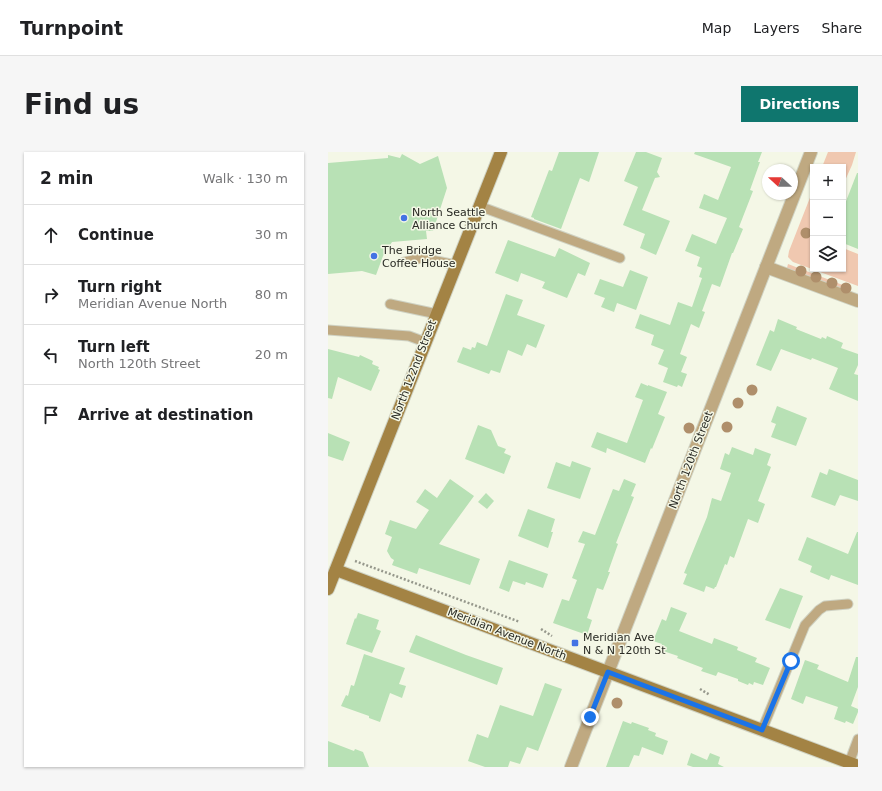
<!DOCTYPE html>
<meta charset="utf-8">
<style>
:root{--surface:#fff;--page:#f6f6f6;--text:#202124;--muted:#757577;--line:#e0e0e0;--accent:#0f766e}
body{margin:0;font-family:"DejaVu Sans",sans-serif;background:var(--page);color:var(--text)}
.controls{position:absolute;right:12px;top:12px;display:grid;overflow:hidden;border-radius:0px;box-shadow:0 1px 3px #0004}
.controls button{width:36px;height:36px;display:grid;place-items:center;padding:0;border:0;border-bottom:1px solid var(--line);background:var(--surface);color:var(--text);font:20px sans-serif}
.compass{position:absolute;left:434px;top:12px;width:36px;height:36px;border-radius:50%;background:var(--surface);box-shadow:0 1px 3px #0004;rotate:291deg}
.stop{position:absolute;width:12px;height:12px;margin:-9px;border:3px solid #1a73e8;border-radius:50%;background:#fff}
.stop.end{background:#1a73e8;border-color:#fff;box-shadow:0 1px 4px #0008}
.list{margin:0;padding:0;list-style:none}
h2{display:flex;justify-content:space-between;align-items:center;height:52px;margin:0;padding:0 16px;font-size:17px}
h2 small{font-size:13px;font-weight:400;color:var(--muted)}
.list li{display:grid;grid-template-columns:26px 1fr auto;gap:12px;align-items:center;box-sizing:border-box;height:60px;padding:0 16px;border-top:1px solid var(--line)}
.list b{display:block;font-size:15px;white-space:nowrap}
.list p{margin:0;font-size:13px;white-space:nowrap;color:var(--muted)}
.list em{font-size:13px;font-style:normal;color:var(--muted)}
.icon{flex:none;width:22px;height:22px;fill:none;stroke:currentColor;stroke-width:2;stroke-linecap:round;stroke-linejoin:round}
.map{position:relative;flex:none;width:530px;height:615px;overflow:hidden;border-radius:0px}
header{display:flex;align-items:center;gap:24px;box-sizing:border-box;height:56px;padding:0 20px;background:var(--surface);border-bottom:1px solid var(--line)}
header strong{font-size:19px}
nav{display:flex;gap:22px;margin-inline-start:auto;font-size:14px}
.intro{display:flex;align-items:center;justify-content:space-between;box-sizing:border-box;height:96px;padding:0 24px}
h1{margin:0;font-size:28px}
.button{padding:10px 18px;border-radius:0px;background:var(--accent);color:#fff;font-size:14px;font-weight:700}
main{display:flex;gap:24px;padding:0 24px}
aside{flex:1;background:var(--surface);border-radius:0px;box-shadow:0 1px 3px #0004}
.map>svg:first-child{display:block}
.green{fill:#f0c8b0}
.building{fill:#b8e1b5}
.lines{fill:none;stroke-linecap:round;stroke-linejoin:round}
.lane-casing{stroke:#cfd2c3;stroke-width:11}
.street-casing{stroke:#cfd2c3;stroke-width:14}
.secondary-casing{stroke:#cfd2c3;stroke-width:14}
.path{stroke:#96988c;stroke-width:2.5;stroke-dasharray:2 2;stroke-linecap:butt}
.lane{stroke:#bfa981;stroke-width:9}
.street{stroke:#bfa981;stroke-width:12}
.secondary{stroke:#a38344;stroke-width:12}
.tree{fill:#af8f6b}
.route{stroke:#1a73e8;stroke-width:5}
.poi-dot{fill:#4473e4;stroke:#f4f7e6;stroke-width:1.5}
.labels{text-anchor:middle;dominant-baseline:central;stroke-width:3;stroke-linejoin:round;paint-order:stroke}
.poi-label{font-size:11px;fill:#292a24;stroke:#f4f7e6;text-anchor:start}
.street-label{font-size:11px;fill:#292a24;stroke:#f4f7e6}
</style>
<header>
<strong>Turnpoint</strong>
<nav><a>Map</a><a>Layers</a><a>Share</a></nav>
</header>
<div class="intro"><h1>Find us</h1><a class="button">Directions</a></div>
<main>
<aside>
<h2>2 min<small>Walk · 130 m</small></h2>
<ul class="list">
<li><svg class="icon" aria-label="ahead" viewBox="0 0 24 24"><path d="M12 20V5M6 11l6-6 6 6"/></svg><div><b>Continue</b></div><em>30 m</em></li>
<li><svg class="icon" aria-label="right" viewBox="0 0 24 24"><path d="M7 20v-9h11M14 6l5 5-5 5"/></svg><div><b>Turn right</b><p>Meridian Avenue North</p></div><em>80 m</em></li>
<li><svg class="icon" aria-label="left" viewBox="0 0 24 24"><path d="M17 20v-9H6M10 6l-5 5 5 5"/></svg><div><b>Turn left</b><p>North 120th Street</p></div><em>20 m</em></li>
<li><svg class="icon" aria-label="arrive" viewBox="0 0 24 24"><path d="M6 21V4h12l-3 4 3 4H6"/></svg><div><b>Arrive at destination</b></div></li>
</ul>
</aside>
<div class="map">
<svg width="530" height="615" viewBox="0 0 530 615">
<rect width="100%" height="100%" fill="#f4f7e6"/>
<g class="green">
<polygon points="500,0 528,0 524,13 515,33 515,15 494,15"/>
<polygon points="485,38 485,117 515,117 515,96 530,102 530,134 465,110 460,105 461,99"/>
<polygon points="460,112 520,135 524,140 459,116"/>
</g>
<g class="building">
<polygon points="231,0 271,0 261,30 252,26 233,77 206,67 206,66 203,65 221,18 224,19"/>
<polygon points="308,0 318,0 334,6 329,20 332,25 327,26 314,58 342,69 328,103 312,96 317,82 295,73 310,35 296,29"/>
<polygon points="367,0 434,0 430,10 432,10 422,38 425,39 411,75 415,77 405,101 404,101 392,135 384,132 374,159 377,160 371,176 363,172 352,202 359,205 353,220 359,222 354,235 350,233 349,235 335,230 340,216 330,212 336,198 323,193 326,183 307,176 312,162 342,173 350,150 364,155 374,126 371,125 374,116 369,114 372,105 357,99 364,82 388,92 399,66 371,56 376,42 390,48 403,15 366,2"/>
<polygon points="74,2 92,12 110,4 119,36 105,79 98,79 99,87 64,90 55,104 48,123 34,119 0,122 0,11 60,6 60,3 72,6"/>
<polygon points="529,21 530,21 530,97 515,91 515,57"/>
<polygon points="180,88 227,105 231,96 262,111 257,124 250,121 239,146 214,136 217,130 193,121 190,130 167,121"/>
<polygon points="302,118 320,125 308,158 289,151 286,160 273,155 277,146 266,142 272,127 295,135"/>
<polygon points="178,142 195,148 189,163 217,173 208,196 199,192 194,204 180,198 172,221 163,218 161,222 129,210 135,195 143,198 144,195 147,196 149,190 159,194"/>
<polygon points="450,167 469,175 468,177 493,187 494,185 498,187 499,184 515,191 513,196 530,202 530,213 526,222 530,223 530,249 501,237 510,216 484,206 483,208 453,197 443,219 428,213 442,178 446,180"/>
<polygon points="0,197 31,205 32,203 45,209 44,212 51,215 50,217 52,218 43,239 10,225 4,247 0,246"/>
<polygon points="313,231 320,234 320,233 339,240 330,262 337,265 324,297 323,296 317,311 279,296 278,301 263,295 269,280 299,291 315,248 307,245"/>
<polygon points="449,254 479,266 468,294 443,285 448,272 443,270"/>
<polygon points="150,273 163,278 170,294 178,297 176,301 183,304 176,322 137,307"/>
<polygon points="0,281 22,290 15,309 0,304"/>
<polygon points="404,295 425,303 427,296 443,302 439,313 443,315 430,349 437,352 430,371 420,367 406,406 402,404 399,413 397,412 388,435 387,435 386,437 378,434 376,440 355,432 359,422 356,421 379,365 384,346 393,349 403,321 392,317 397,301 401,303"/>
<polygon points="244,309 263,316 252,347 219,336 228,310 242,315"/>
<polygon points="501,317 530,328 530,349 512,343 507,354 483,345 492,320 499,323"/>
<polygon points="122,327 146,344 111,392 152,407 142,433 91,416 89,422 64,413 66,408 63,406 59,399 64,385 57,382 62,368 88,377 101,358 88,350 97,337 109,346"/>
<polygon points="296,327 308,332 303,344 306,345 288,391 290,392 280,420 282,420 275,438 269,436 259,466 264,468 259,483 225,471 234,447 241,449 249,428 244,426 257,392 250,390 255,379 267,383 285,337 291,339"/>
<polygon points="158,341 166,349 159,357 150,350"/>
<polygon points="200,357 227,367 223,380 225,380 220,396 190,384"/>
<polygon points="529,380 530,380 530,433 503,423 501,428 482,420 484,414 470,408 479,385 520,402"/>
<polygon points="181,408 220,422 215,436 198,430 197,433 185,429 181,440 171,436"/>
<polygon points="452,436 475,444 462,477 437,468"/>
<polygon points="343,455 359,461 351,479 384,492 386,486 410,495 409,498 429,506 427,510 442,516 435,533 426,530 425,533 421,531 420,533 410,529 410,527 390,520 388,524 373,519 375,516 349,506 350,504 332,498 334,492 325,489 334,467 338,469"/>
<polygon points="30,461 51,468 48,477 53,479 44,501 18,492 27,466 28,467"/>
<polygon points="88,483 138,503 175,516 169,533 81,500"/>
<polygon points="36,502 77,516 71,532 78,534 74,546 62,541 52,570 41,566 41,564 13,554 18,543 20,544 23,533 26,534"/>
<polygon points="528,505 530,505 530,535 523,554 530,557 530,560 525,572 518,569 517,571 506,567 510,555 478,544 475,552 463,547 477,508 491,513 489,517 520,530"/>
<polygon points="217,531 234,537 210,599 199,595 192,612 182,609 180,615 157,615 140,609 149,582 160,586 172,553 205,564"/>
<polygon points="295,569 303,572 304,570 321,576 320,578 328,581 327,584 340,589 335,603 314,595 311,604 306,603 301,615 278,615"/>
<polygon points="0,589 26,599 27,597 35,600 41,615 0,615"/>
<polygon points="363,601 379,608 382,601 392,605 390,612 396,615 365,615 359,613"/>
</g>
<g class="lines">
<g class="lane-casing">
<g id="lane">
<polyline points="151,54 292,106"/>
<polyline points="76,110 94,106 128,113"/>
<polyline points="62,152 109,162"/>
<polyline points="0,178 81,184 97,190"/>
<polyline points="434,578 477,473 491,458 497,454 520,452"/>
<polyline points="521,611 530,587"/>
</g>
</g>
<g class="street-casing">
<g id="street">
<polyline points="438,115 530,149"/>
<polyline points="243,615 483,0"/>
</g>
</g>
<g class="secondary-casing">
<g id="secondary">
<polyline points="8,418 530,614"/>
<polyline points="0,437 173,0"/>
</g>
</g>
<g class="path">
<polyline points="27,409 192,470"/>
<polyline points="213,477 224,484"/>
<polyline points="372,537 382,543"/>
</g>
<use href="#lane" class="lane"/>
<use href="#street" class="street"/>
<use href="#secondary" class="secondary"/>
</g>
<g class="tree">
<circle cx="478" cy="81" r="5.5"/>
<circle cx="473" cy="119" r="5.5"/>
<circle cx="488" cy="125" r="5.5"/>
<circle cx="504" cy="131" r="5.5"/>
<circle cx="518" cy="136" r="5.5"/>
<circle cx="424" cy="238" r="5.5"/>
<circle cx="410" cy="251" r="5.5"/>
<circle cx="399" cy="275" r="5.5"/>
<circle cx="361" cy="276" r="5.5"/>
<circle cx="289" cy="551" r="5.5"/>
</g>
<g class="lines">
<polyline class="route" points="262,565 280,520 434,578 463,509"/>
</g>
<g class="poi-dot">
<circle cx="76" cy="66" r="4"/>
<circle cx="46" cy="104" r="4"/>
<rect x="243" y="487" width="8" height="8" rx="2"/>
</g>
<g class="labels">
<g class="poi-label">
<text x="84" y="60">North Seattle<tspan x="84" dy="13">Alliance Church</tspan></text>
<text x="54" y="98">The Bridge<tspan x="54" dy="13">Coffee House</tspan></text>
<text x="255" y="485">Meridian Ave<tspan x="255" dy="13">N &amp; N 120th St</tspan></text>
</g>
<g class="street-label">
<text transform="translate(86 218) rotate(-69)">North 122nd Street</text>
<text transform="translate(363 308) rotate(-69)">North 120th Street</text>
<text transform="translate(179 482) rotate(21)">Meridian Avenue North</text>
</g>
</g>
</svg>
<div class="controls">
<button>+</button>
<button>−</button>
<button><svg class="icon" aria-label="layers" viewBox="0 0 24 24"><path d="M12 4l9 5-9 5-9-5zM3 14l9 5 9-5"/></svg></button>
</div>
<svg class="compass" viewBox="-18 -18 36 36"><path d="M0-13l5 13h-10z" fill="#e53935"/><path d="M0 13l5-13h-10z" fill="#757577"/></svg>
<div class="stop" style="left:463px;top:509px"></div>
<div class="stop end" style="left:262px;top:565px"></div>
</div>
</main>
